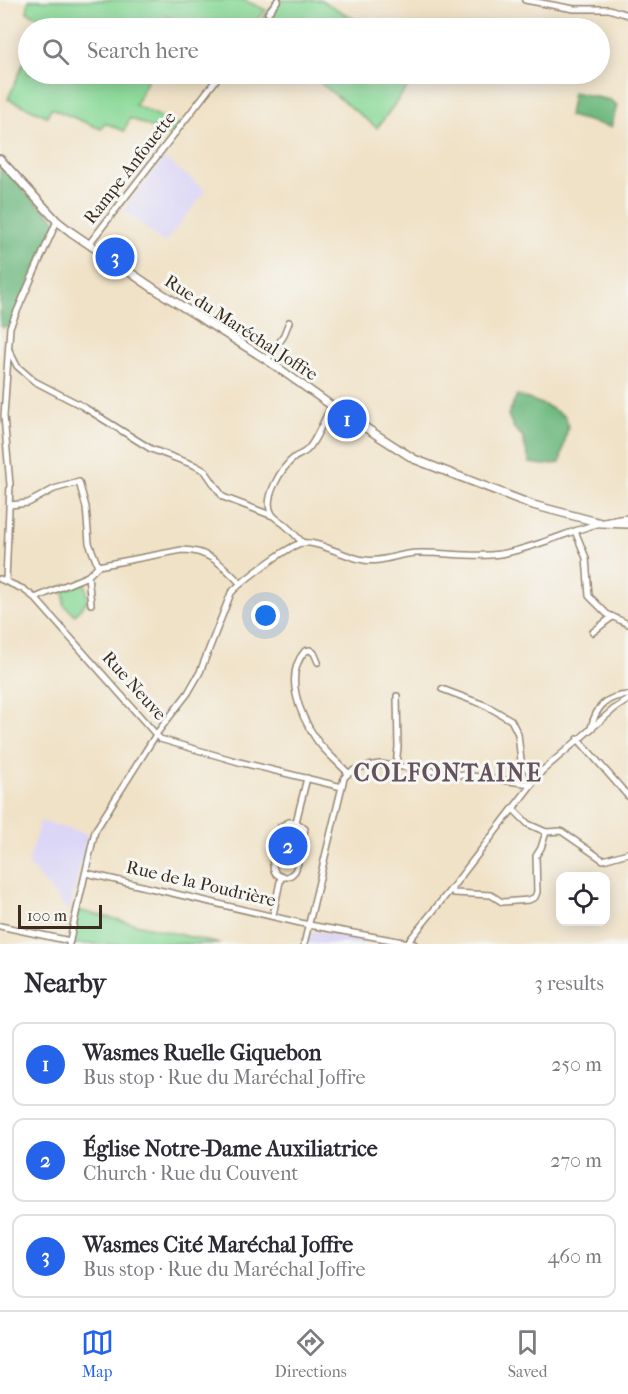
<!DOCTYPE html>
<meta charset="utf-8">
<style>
:root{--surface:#fff;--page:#f2f2f3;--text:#2b2b33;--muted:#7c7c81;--line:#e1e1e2;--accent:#2563eb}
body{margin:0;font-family:"IM FELL French Canon",serif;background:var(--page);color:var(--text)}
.controls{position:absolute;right:18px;bottom:18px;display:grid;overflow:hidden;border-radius:12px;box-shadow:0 3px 15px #0003}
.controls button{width:54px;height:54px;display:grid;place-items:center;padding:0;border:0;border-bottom:2px solid var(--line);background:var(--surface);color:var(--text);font:30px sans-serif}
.scale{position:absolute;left:18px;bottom:15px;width:84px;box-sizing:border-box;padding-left:6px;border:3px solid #3b2a1e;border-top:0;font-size:16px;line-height:21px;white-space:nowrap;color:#3b2a1e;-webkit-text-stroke:4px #f6f6f2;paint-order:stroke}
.you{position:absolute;left:266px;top:616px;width:21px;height:21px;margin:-15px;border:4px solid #fff;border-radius:50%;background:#1a73e8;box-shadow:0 0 0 9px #1a73e833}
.badge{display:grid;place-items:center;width:39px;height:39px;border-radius:50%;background:var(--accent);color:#fff;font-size:20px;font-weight:700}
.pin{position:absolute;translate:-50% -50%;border:3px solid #fff;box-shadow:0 2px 6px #0006}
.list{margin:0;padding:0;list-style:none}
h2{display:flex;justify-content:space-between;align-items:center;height:78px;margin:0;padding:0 24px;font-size:26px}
h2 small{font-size:20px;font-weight:400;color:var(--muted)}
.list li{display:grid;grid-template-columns:39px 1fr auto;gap:18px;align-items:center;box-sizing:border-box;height:84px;margin:0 12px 12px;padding:0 12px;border:2px solid var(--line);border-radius:12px}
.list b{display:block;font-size:22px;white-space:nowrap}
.list p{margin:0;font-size:20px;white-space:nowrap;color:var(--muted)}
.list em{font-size:20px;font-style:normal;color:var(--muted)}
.icon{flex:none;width:33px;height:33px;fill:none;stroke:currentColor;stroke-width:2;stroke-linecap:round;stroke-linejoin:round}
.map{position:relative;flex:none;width:628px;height:944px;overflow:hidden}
.search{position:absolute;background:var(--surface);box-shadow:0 3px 15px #0003;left:18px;right:18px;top:18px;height:66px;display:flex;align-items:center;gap:15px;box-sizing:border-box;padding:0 21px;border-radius:33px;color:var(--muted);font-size:22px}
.sheet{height:366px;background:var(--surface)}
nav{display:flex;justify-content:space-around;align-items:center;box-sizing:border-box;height:84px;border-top:2px solid var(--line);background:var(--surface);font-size:16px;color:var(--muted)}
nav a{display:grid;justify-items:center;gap:3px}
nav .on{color:var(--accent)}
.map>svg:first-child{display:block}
.built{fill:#dcd6f6}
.green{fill:#8ad998;stroke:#62825b;stroke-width:1.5}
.forest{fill:#6fb980;stroke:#55724f;stroke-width:1.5}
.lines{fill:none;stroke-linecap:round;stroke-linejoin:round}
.minor-casing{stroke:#968672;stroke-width:8}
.tertiary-casing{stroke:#968672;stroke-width:10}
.minor{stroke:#fff;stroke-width:5}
.tertiary{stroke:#fff;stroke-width:7}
.labels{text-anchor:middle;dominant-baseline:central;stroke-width:6;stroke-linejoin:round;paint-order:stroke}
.street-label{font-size:18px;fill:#3b2a1e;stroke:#f6f6f2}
.district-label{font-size:24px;font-weight:bold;letter-spacing:1.5px;fill:#65525c;stroke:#f6f6f2}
</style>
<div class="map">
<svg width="628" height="944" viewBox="0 0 628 944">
<rect width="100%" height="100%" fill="#f6f6f2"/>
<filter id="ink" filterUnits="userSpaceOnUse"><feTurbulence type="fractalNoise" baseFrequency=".0167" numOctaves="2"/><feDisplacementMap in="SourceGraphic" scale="12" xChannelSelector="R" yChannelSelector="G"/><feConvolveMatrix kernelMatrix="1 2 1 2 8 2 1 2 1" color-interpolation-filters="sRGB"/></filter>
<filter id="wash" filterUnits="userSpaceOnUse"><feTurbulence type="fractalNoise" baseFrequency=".008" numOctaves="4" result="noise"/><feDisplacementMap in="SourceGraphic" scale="24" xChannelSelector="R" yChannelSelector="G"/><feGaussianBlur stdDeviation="1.35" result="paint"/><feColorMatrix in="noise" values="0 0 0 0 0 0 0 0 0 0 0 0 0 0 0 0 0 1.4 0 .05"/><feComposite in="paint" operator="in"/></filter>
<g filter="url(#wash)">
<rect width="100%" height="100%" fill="#f0e2c7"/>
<g class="built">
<polygon points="164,158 206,191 164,243 124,210"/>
<polygon points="40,821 88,834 69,912 28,864"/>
<polygon points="316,931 365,941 364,944 308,944 310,934"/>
</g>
<g class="green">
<polygon points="29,0 244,0 266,10 248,28 197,28 166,16 160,28 38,28 42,19 27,12"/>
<polygon points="278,0 321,0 370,28 255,28"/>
<polygon points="28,52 28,74 145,74 147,82 135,105 181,126 173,137 130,118 124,131 105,123 101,129 51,108 47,116 8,99"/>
<polygon points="309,74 417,74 377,128"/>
<polygon points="81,580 85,582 88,600 75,615 64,605 64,595 60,588 66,585 68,589 82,583"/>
<polygon points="77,910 220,944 77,944 70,941"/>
</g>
<g class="forest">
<polygon points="573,92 610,100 617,105 611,127 569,116"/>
<polygon points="0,159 24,192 57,221 10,327 0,327"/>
<polygon points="517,395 547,406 566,417 568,426 560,463 544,465 530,463 522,436 514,428 508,415"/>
</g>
</g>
<g filter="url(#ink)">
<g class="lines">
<g class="minor-casing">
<g id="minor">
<polyline points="525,0 574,9 609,9 628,15"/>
<polyline points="268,13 278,0"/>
<polyline points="89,244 216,80"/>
<polyline points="9,350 17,366 34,381 82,406 151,449 194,465 205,471 223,497 273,516"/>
<polyline points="267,360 283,337 289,322"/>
<polyline points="10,505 28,503 54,489 79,482 86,507 89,543 98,566"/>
<polyline points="575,531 586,558 589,596 607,614 628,624"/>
<path d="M303,543C297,537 292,531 286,526C282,522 275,519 272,514C262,499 282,467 295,457C299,455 304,453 307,450C316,442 324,418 332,406"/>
<polyline points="88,576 91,604"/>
<polyline points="0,579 23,589 35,598 160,739 239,762 342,787"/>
<polyline points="6,580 10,485 4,416 10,327 57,221"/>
<path d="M35,598L88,576L98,566L182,550C208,550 223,565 240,583"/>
<polyline points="593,632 612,617"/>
<path d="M318,662L314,653L310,650L305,651C283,676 300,715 316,739C324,751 338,762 348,773"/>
<polyline points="442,689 487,706 511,720 518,734 521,761 535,779"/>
<path d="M591,728C596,707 606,696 628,695"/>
<polyline points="578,739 628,796"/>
<polyline points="396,765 398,747 397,696"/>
<path d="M296,822H289L281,826C278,839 263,874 283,877C287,878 292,875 295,871C300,862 302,840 305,829L296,822L307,778"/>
<polyline points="546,832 561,831 603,860 628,853"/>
<polyline points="86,873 309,925 414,944"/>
<polyline points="451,889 454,893 491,895 502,902 529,900 535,897 537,892 536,856 541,848 546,832 528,824 513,809"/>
<polyline points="273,915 281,877"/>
<polyline points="0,926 70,941"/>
<polyline points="408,942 451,889 542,771 614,709 628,700"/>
<path d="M69,944L95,831L157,733L188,693L200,672L231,593C241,582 289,545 302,543C317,540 347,558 364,560C383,563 399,553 418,553C445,552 473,558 500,554C544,547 584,522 628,518"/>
<path d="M304,944L344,778C353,767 367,766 380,764L531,784"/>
</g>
</g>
<g class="tertiary-casing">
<polyline id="tertiary" points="0,159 57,221 71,232 153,288 267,360 332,406 414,459 533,505 601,523 628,524"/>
</g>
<use href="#minor" class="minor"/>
<use href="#tertiary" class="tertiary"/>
</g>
</g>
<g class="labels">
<g class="street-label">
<text transform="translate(130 168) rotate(-52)">Rampe Anfouette</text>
<text transform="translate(241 328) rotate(33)">Rue du Maréchal Joffre</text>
<text transform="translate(134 686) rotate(48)">Rue Neuve</text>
<text transform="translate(201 884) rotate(13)">Rue de la Poudrière</text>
</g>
<g class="district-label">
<text x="448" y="773">COLFONTAINE</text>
</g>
</g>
</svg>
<div class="controls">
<button><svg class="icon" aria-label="locate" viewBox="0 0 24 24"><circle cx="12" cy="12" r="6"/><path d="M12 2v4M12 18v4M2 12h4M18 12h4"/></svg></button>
</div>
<div class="scale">100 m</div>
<div class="you"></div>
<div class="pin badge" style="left:347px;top:419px">1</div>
<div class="pin badge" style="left:288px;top:846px">2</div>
<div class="pin badge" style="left:115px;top:257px">3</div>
<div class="search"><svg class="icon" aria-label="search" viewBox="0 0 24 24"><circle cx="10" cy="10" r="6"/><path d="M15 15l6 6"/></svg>Search here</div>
</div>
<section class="sheet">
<h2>Nearby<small>3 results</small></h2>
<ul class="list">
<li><span class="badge">1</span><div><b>Wasmes Ruelle Giquebon</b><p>Bus stop · Rue du Maréchal Joffre</p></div><em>250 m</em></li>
<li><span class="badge">2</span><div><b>Église Notre-Dame Auxiliatrice</b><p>Church · Rue du Couvent</p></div><em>270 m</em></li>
<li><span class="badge">3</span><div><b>Wasmes Cité Maréchal Joffre</b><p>Bus stop · Rue du Maréchal Joffre</p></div><em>460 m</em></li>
</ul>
</section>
<nav>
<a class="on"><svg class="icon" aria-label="map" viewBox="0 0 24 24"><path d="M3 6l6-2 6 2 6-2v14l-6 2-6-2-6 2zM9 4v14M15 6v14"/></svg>Map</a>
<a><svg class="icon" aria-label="directions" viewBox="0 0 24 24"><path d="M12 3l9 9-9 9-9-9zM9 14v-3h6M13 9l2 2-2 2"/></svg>Directions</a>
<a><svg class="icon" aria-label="saved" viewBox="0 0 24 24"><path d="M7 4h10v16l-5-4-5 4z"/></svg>Saved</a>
</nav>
